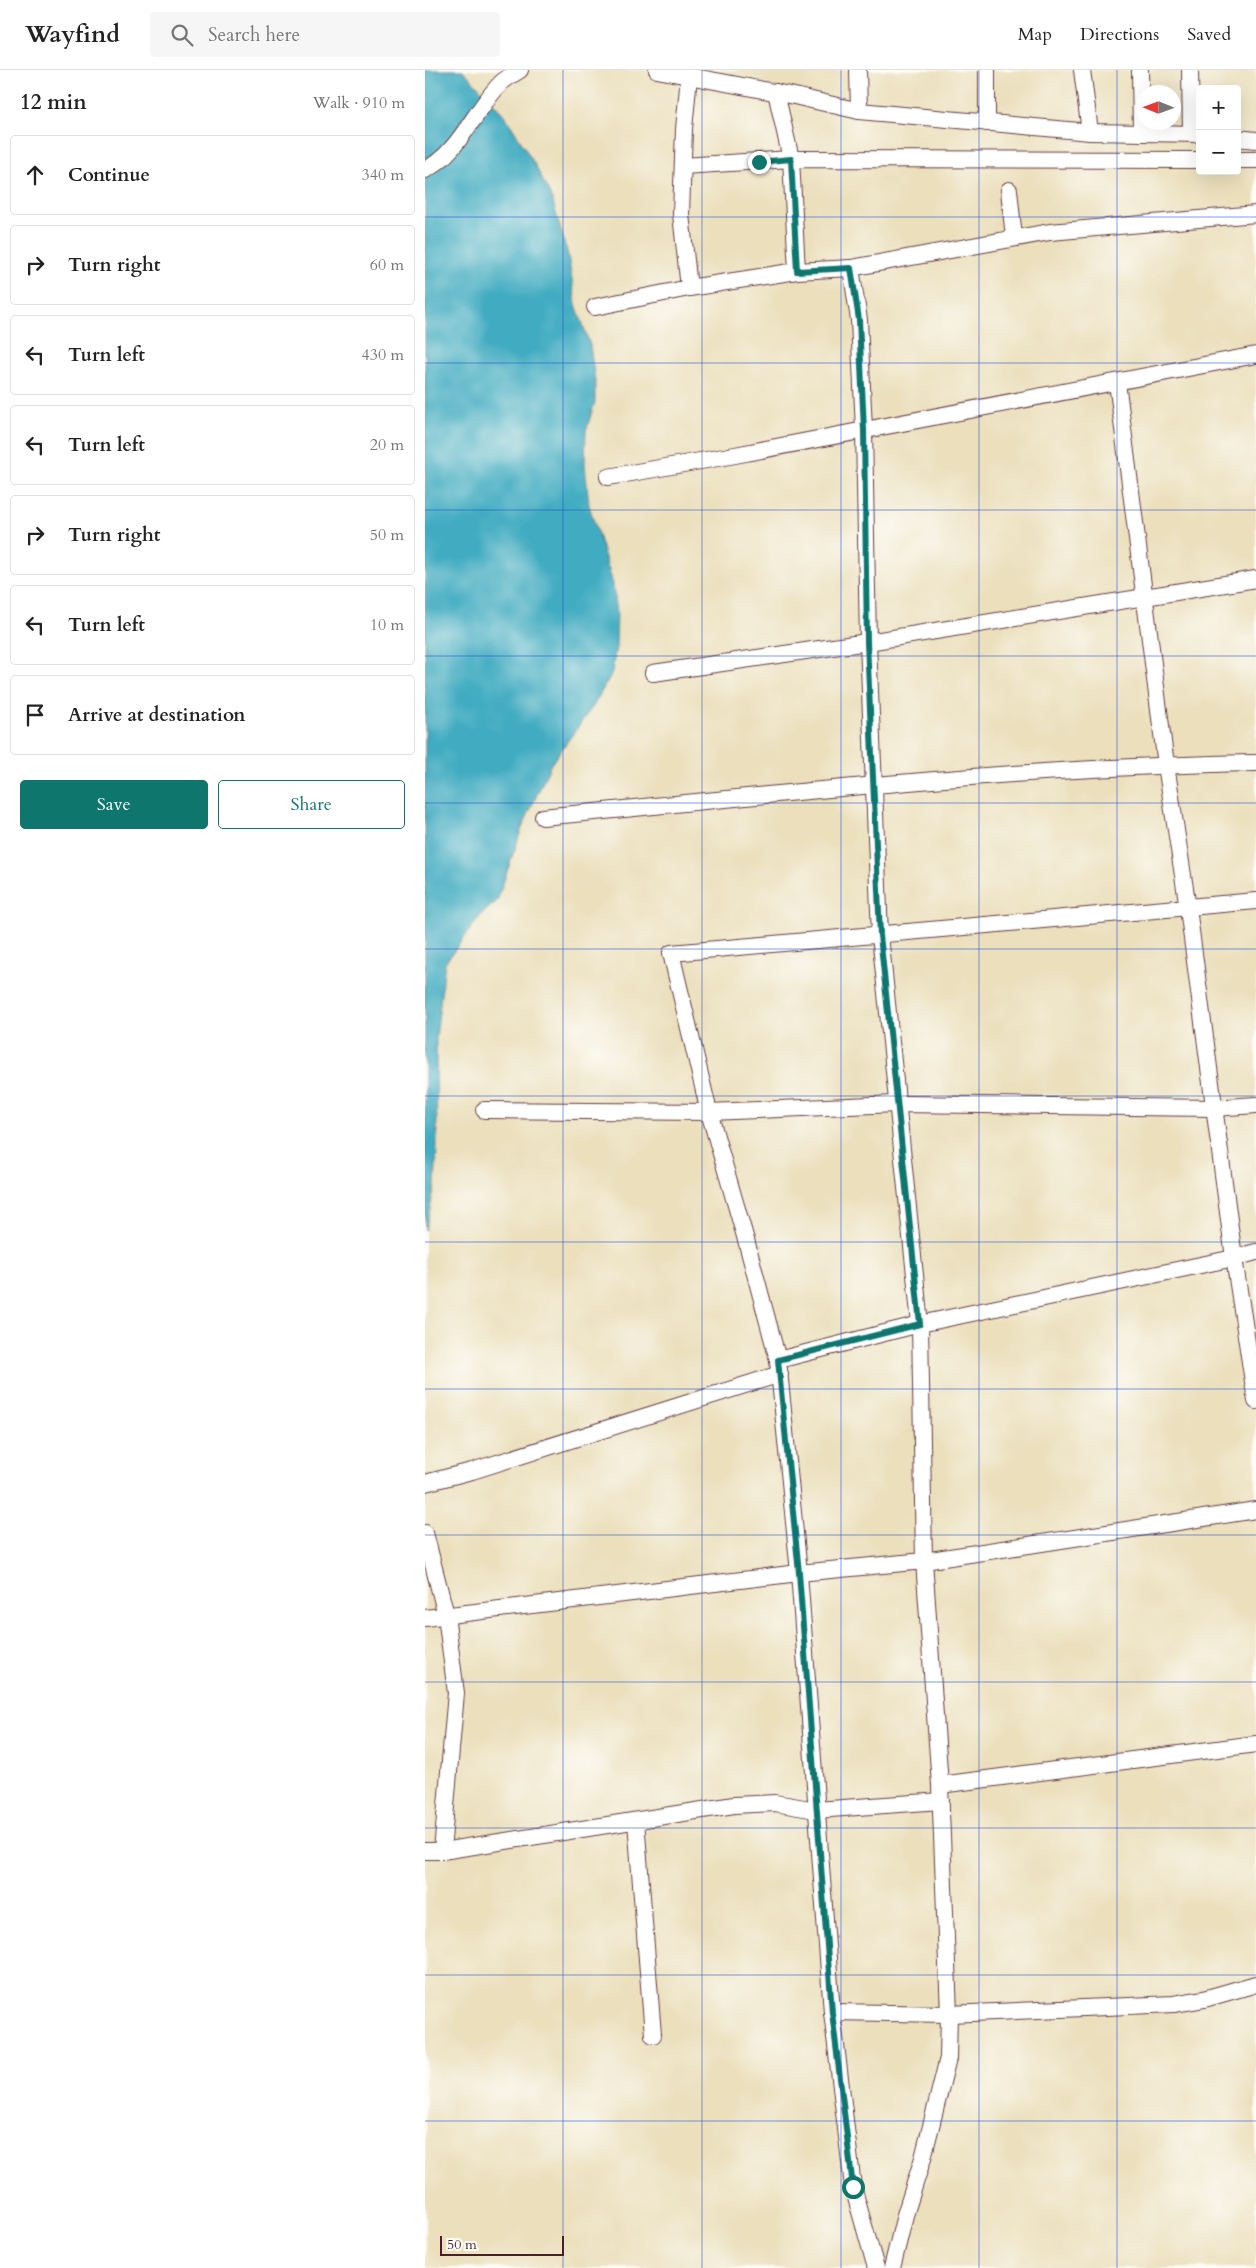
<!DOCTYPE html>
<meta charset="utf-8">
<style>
:root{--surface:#fff;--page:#f6f6f6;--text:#222;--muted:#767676;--line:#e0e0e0;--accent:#0f766e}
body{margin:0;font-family:Cardo,serif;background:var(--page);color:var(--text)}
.controls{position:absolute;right:15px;top:15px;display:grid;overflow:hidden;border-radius:5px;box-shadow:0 5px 20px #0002}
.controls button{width:45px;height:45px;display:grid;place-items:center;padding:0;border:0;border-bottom:1px solid var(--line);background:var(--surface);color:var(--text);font:25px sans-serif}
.compass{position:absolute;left:711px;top:15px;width:45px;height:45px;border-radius:50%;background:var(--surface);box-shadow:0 5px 20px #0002;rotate:271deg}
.scale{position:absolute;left:15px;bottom:12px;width:124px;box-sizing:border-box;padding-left:5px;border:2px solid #4a1f2b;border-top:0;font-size:14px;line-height:18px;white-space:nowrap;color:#4a1f2b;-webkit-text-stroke:4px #fdfcf7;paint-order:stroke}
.stop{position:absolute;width:15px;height:15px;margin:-11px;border:4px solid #0f766e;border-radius:50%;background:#fff}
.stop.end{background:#0f766e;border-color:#fff;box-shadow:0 1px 5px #0008}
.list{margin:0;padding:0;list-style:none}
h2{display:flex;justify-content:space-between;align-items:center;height:65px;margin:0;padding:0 20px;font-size:21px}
h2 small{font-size:16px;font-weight:400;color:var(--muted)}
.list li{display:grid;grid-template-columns:32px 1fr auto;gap:15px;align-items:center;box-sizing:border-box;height:80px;margin:0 10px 10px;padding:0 10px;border:1px solid var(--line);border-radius:5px}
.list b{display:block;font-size:19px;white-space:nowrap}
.list em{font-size:16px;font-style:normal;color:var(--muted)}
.actions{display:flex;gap:10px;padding:15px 20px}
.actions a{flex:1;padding:11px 0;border:1px solid var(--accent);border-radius:5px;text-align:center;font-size:18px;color:var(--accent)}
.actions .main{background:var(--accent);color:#fff}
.icon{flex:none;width:28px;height:28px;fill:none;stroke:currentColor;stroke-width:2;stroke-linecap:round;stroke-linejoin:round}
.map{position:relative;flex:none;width:831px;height:2198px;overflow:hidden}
header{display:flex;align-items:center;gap:30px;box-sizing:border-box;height:70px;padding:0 25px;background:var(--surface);border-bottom:1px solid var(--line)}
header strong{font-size:24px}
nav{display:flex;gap:28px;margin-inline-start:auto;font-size:18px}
.search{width:350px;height:45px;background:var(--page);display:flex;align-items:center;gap:12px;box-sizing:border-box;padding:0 18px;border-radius:5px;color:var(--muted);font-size:19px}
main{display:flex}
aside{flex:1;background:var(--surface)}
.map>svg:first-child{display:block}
.water{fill:#41abc1;stroke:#466576}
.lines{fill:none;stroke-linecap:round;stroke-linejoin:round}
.street-casing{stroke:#623c41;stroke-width:18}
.street{stroke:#fff;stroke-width:16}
.route{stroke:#0f766e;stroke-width:6}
.grid{fill:none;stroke:#1d4ed8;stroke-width:1;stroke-opacity:0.55}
</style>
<header>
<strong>Wayfind</strong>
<div class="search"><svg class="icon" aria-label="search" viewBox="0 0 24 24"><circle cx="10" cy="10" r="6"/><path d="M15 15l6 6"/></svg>Search here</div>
<nav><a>Map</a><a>Directions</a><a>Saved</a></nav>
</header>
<main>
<aside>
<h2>12 min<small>Walk · 910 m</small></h2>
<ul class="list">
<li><svg class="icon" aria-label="ahead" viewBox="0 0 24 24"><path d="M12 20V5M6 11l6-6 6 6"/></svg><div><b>Continue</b></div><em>340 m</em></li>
<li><svg class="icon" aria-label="right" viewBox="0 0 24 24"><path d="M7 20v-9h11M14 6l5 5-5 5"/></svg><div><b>Turn right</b></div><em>60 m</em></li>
<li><svg class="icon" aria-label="left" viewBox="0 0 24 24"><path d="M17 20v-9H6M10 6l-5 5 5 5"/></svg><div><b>Turn left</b></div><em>430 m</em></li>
<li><svg class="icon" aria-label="left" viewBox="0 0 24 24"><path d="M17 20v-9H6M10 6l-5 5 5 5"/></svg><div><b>Turn left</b></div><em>20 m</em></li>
<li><svg class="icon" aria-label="right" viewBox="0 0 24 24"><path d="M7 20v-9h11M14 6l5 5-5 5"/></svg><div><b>Turn right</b></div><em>50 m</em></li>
<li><svg class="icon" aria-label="left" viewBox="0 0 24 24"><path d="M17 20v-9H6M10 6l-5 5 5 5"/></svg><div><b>Turn left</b></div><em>10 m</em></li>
<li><svg class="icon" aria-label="arrive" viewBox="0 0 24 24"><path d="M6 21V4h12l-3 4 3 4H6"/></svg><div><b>Arrive at destination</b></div></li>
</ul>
<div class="actions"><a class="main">Save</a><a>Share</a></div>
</aside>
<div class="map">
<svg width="831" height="2198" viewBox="0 0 831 2198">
<rect width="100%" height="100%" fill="#fdfcf7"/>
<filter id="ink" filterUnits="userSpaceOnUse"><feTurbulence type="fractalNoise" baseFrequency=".02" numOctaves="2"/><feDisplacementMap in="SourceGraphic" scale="10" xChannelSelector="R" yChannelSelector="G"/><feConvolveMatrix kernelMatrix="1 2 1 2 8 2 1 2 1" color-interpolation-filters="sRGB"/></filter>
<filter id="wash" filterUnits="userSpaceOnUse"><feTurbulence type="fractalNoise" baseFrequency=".0096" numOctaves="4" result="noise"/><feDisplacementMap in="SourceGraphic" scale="20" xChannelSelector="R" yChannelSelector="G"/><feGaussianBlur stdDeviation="1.12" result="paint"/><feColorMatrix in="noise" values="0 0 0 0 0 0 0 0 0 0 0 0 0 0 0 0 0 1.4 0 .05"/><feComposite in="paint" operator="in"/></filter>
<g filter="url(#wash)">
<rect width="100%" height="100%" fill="#ebdfbc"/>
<polygon class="water" points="0,0 38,0 81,47 109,93 127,129 143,185 151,234 165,275 170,311 170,332 161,361 160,394 164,435 188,514 192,542 191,577 187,603 169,635 126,694 97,758 72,831 56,845 20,893 11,967 12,1077 10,1117 0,1160"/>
</g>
<g filter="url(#ink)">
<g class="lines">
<g class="street-casing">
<g id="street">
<polyline points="232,0 365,25 434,41 665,62 775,64"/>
<polyline points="433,0 434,41"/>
<polyline points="562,0 562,53"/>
<polyline points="657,0 665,62"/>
<polyline points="715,0 716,63"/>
<polyline points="765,0 766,63"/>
<polyline points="264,6 259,59 256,144 264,218"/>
<polyline points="351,22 366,89 372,201"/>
<polyline points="812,68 831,70"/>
<polyline points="812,90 831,90"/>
<polyline points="258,96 366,89 775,90"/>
<path d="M0,100C34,83 50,39 76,13C81,8 89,4 95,0"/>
<polyline points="584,120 589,168"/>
<polyline points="426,198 434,250 439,360 443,572 455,865 495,1254 499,1491 515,1715 524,1944 523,1988 498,2088 480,2145 467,2198"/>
<polyline points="170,237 264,218 372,201 426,198 625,162 831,144"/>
<polyline points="692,312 741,695 763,838 809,1188 831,1331"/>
<polyline points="183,407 310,385 831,285"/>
<polyline points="228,603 443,572 831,509"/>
<path d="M118,747C355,724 593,697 831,693"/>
<polyline points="59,1040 284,1042 471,1034 789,1038 831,1035"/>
<polyline points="353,1290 495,1254 809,1188 831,1182"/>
<polyline points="0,1413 47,1401 355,1304"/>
<polyline points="0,1463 21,1545 31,1623 17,1781"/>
<polyline points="0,1548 374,1503 499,1491 831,1440"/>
<polyline points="515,1715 831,1674"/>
<polyline points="211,1751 228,1965"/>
<polyline points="0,1781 17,1781 309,1735 350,1733 391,1740 516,1731"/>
<polyline points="407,1942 524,1944 749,1934 779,1929 831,1914"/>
<polyline points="451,2198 428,2117 407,1942 374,1503 353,1290 321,1170 284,1042 246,883 831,831"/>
</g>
</g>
<use href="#street" class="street"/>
</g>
</g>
<g class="lines" filter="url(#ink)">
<polyline class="route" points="334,92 366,89 372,201 426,198 434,250 439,360 442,572 455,865 495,1254 353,1290 374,1503 407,1942 428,2117"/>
</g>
<path class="grid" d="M138,0V2198M277,0V2198M416,0V2198M554,0V2198M692,0V2198M0,147H831M0,293H831M0,440H831M0,586H831M0,733H831M0,879H831M0,1026H831M0,1172H831M0,1319H831M0,1465H831M0,1612H831M0,1758H831M0,1905H831M0,2051H831"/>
</svg>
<div class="controls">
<button>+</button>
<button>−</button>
</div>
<svg class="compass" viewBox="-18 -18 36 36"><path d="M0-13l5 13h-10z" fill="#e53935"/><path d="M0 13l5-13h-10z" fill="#767676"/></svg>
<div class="scale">50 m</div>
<div class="stop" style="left:428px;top:2117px"></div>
<div class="stop end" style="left:334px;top:92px"></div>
</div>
</main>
